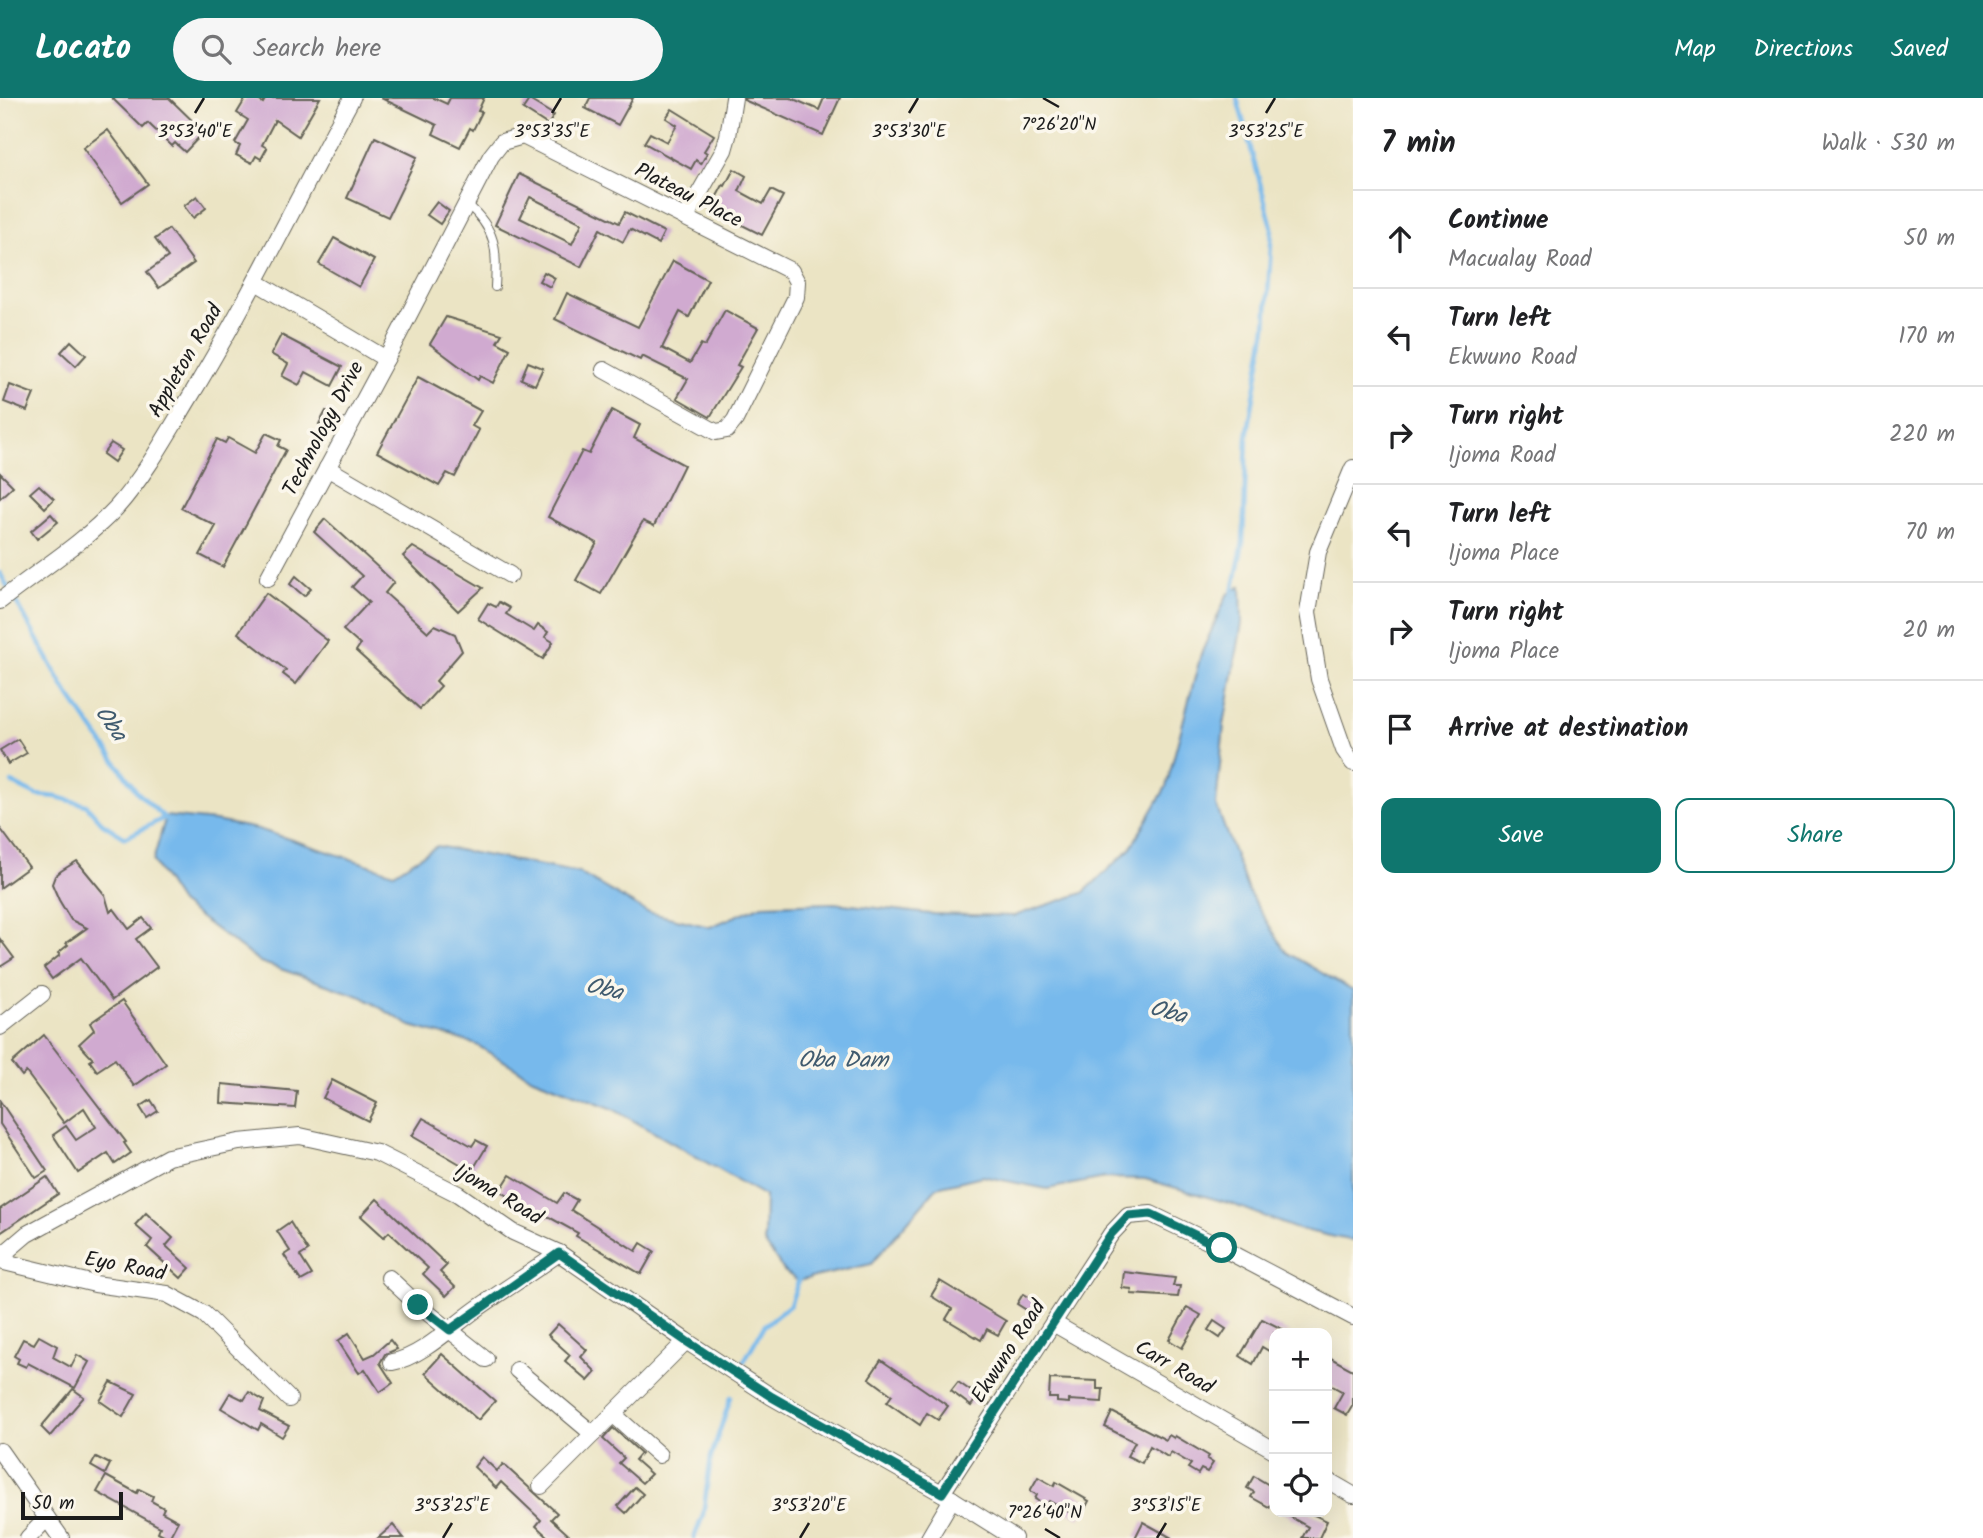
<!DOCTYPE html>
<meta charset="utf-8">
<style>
:root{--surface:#fff;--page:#f6f6f6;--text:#202124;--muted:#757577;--line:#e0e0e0;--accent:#0f766e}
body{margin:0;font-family:Kalam,sans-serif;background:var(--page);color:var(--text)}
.controls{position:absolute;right:21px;bottom:21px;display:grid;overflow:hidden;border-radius:14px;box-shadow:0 7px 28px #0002}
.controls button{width:63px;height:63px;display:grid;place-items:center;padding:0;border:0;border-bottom:2px solid var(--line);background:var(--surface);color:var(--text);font:35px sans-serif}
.scale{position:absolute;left:21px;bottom:18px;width:102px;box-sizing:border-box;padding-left:7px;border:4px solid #1c1c1c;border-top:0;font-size:19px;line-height:24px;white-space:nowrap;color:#1c1c1c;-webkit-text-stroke:5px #fbf7ec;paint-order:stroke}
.stop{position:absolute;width:21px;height:21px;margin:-16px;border:5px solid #0f766e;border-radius:50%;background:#fff}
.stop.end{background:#0f766e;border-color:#fff;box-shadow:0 2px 7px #0008}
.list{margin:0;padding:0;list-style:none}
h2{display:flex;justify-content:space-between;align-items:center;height:91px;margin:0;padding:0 28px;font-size:30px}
h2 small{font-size:23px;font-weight:400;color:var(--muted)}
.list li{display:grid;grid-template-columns:46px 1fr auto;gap:21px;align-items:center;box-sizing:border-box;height:98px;padding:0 28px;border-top:2px solid var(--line)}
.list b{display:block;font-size:26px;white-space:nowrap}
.list p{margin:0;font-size:23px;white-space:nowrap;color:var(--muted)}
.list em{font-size:23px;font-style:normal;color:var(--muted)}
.actions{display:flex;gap:14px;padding:21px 28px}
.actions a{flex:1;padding:16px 0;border:2px solid var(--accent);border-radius:14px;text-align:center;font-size:24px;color:var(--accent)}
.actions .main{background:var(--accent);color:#fff}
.icon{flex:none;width:38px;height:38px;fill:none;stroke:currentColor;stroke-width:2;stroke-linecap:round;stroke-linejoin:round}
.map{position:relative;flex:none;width:1353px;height:1440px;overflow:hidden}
header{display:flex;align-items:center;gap:42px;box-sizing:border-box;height:98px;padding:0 35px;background:var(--accent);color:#fff}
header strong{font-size:33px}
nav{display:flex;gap:38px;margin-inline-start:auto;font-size:24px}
.search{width:490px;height:63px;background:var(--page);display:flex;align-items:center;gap:18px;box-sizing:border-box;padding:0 24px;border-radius:38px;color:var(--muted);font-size:26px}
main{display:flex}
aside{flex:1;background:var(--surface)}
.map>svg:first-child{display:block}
.water{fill:#77b9ec;stroke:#4a6a84;stroke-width:2}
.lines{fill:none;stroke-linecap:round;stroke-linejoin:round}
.stream{stroke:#77b9ec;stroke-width:4.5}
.building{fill:#d0aad0;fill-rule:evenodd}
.lane-casing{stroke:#646257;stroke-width:10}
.street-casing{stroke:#646257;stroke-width:18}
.lane{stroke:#fff;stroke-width:8}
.street{stroke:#fff;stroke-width:16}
.route{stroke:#0f766e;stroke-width:9}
.ticks{fill:none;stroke:#1c1c1c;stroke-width:2.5}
.labels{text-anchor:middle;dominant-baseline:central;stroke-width:7;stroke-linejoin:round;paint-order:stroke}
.street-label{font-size:21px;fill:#1c1c1c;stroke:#fbf7ec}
.water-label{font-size:23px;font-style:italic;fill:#405b6f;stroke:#fbf7ec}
.ticks-label{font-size:18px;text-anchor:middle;fill:#1c1c1c;stroke:#fbf7ec;stroke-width:7;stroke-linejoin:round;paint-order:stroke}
</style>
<header>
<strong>Locato</strong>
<div class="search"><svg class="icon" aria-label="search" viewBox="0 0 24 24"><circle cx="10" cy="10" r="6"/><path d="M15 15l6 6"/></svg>Search here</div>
<nav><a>Map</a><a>Directions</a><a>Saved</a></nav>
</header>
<main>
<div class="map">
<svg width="1353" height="1440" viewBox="0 0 1353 1440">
<rect width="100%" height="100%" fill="#fbf7ec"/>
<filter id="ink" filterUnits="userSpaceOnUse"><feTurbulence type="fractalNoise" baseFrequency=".0143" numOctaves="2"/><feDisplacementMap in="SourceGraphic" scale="14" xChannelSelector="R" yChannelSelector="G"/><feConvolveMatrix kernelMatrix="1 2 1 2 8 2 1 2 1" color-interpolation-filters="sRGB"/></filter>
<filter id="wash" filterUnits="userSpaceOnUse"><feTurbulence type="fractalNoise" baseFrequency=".00686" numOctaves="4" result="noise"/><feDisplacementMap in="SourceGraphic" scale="28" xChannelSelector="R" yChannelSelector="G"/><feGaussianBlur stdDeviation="1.57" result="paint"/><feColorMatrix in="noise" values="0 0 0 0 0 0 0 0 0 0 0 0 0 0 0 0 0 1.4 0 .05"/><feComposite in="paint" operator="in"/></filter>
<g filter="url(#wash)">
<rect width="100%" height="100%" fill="#ebe4c4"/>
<polygon class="water" points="1241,488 1242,525 1224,627 1216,707 1249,795 1286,854 1353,893 1353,1143 1294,1130 1232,1106 1145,1081 1105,1080 1047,1091 982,1078 937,1089 871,1166 798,1183 784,1173 764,1144 765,1098 611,1010 533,980 473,945 411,928 362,899 260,864 180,805 153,763 166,718 215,723 258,731 394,775 437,748 579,775 647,814 710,829 762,807 834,805 930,816 1014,818 1083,795 1130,751 1166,689 1201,556 1227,497"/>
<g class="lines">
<g class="stream">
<polyline points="0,475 66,593 137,694 170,725"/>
<polyline points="1232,499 1243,444 1247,339 1266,229 1272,129 1237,0"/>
<polyline points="12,685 36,697 57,699 86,707 102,725 125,740 162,721"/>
<polyline points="744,1263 764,1228 790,1207 799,1181"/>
<polyline points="694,1440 703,1417 711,1359 731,1299"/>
</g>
</g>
<g id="blocks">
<g class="building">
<polygon points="112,0 169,0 204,34 185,54 175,45 172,48 148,25 143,30"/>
<polygon points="246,0 255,0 263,5 266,0 320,0 298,38 275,22 262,47 267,50 261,61 256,58 252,65 236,57 240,48 235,45 248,22 237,15"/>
<polygon points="381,0 434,0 447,6 450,0 484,0 478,13 482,14 473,32 470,30 460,49 433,36 437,27"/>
<polygon points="590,0 633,0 618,27 585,10"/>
<polygon points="744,0 791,0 819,12 824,0 840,0 823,37 744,2"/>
<polygon points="529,2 554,17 548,27 523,11"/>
<polygon points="672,11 714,37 704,53 707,55 701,66 696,62 691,71 644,45 650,35 667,44 677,27 666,20"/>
<polygon points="108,32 148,86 122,104 83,50"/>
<polygon points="375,39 417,59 388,119 347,100"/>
<polygon points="734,71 746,78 739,93 763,106 771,92 783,98 762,137 710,111 723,87 725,88"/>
<path d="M519,76L619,125L625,114L664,134L658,146L630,131L623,144L600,131L581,169L495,127ZM530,99L582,125L572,146L520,120Z"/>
<polygon points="197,98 206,110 193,120 184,108"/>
<polygon points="437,104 449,113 440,126 427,117"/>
<polygon points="169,131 194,165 159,190 147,174 168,159 155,141"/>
<polygon points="334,140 374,162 359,189 319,166"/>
<polygon points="673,163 708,182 689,219 680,214 662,250 690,265 701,246 705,248 725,212 758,230 737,267 741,269 710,319 677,300 688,281 642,258 640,262 555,221 567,195 638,229"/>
<polygon points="544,174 555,180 550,189 539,183"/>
<polygon points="446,219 502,236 497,244 510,251 493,285 480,278 478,282 430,246"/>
<polygon points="281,237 342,269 332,288 306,274 299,287 282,278 288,266 271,256"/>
<polygon points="71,243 86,257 76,268 61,254"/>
<polygon points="528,264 543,270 535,287 521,281"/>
<polygon points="418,279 481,313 472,328 479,332 455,379 447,375 439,388 377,354"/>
<polygon points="10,287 34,296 27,313 4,304"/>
<polygon points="612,312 640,327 634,340 684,367 654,428 643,423 601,496 576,482 597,445 548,419 582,353 589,356"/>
<polygon points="326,313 335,317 329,331 319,326"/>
<polygon points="266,335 281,342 278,348 286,352 223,469 200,457 216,428 181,410 217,341 225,345 228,340 255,355"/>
<polygon points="111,345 122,352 114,364 103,356"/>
<polygon points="0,375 13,388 0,400"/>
<polygon points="39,387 54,401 45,410 30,395"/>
<polygon points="51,416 58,424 37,441 31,433"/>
<polygon points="325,421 394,484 385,495 428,534 435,527 455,536 462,553 436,583 441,588 420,611 356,553 360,547 343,532 369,504 352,489 362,478 314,434"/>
<polygon points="413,449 483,490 458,513 403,458"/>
<polygon points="296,478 311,491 304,498 290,486"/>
<polygon points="266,495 328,543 296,586 283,576 286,572 238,535"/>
<polygon points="499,504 510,510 506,516 534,533 538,527 548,534 545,539 553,544 543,561 478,521 488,505 496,509"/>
<polygon points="18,641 27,655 8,666 0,652"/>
<polygon points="0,730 29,769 0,790"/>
<polygon points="77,763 105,797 110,814 114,811 129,831 143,820 151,830 136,841 157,869 112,902 81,860 52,881 44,870 60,857 58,855 68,847 66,845 87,830 71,822 59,802 52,786 55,778 61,773"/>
<polygon points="0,841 14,860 0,869"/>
<polygon points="122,903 166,966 134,988 115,961 97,973 90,963 93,961 79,946 94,932 90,925"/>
<polygon points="44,937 126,1044 124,1045 131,1055 115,1066 108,1055 78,1075 53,1037 66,1028 76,1042 96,1029 84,1010 64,1025 26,974 22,978 12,965"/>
<polygon points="332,982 377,1005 368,1023 323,1000"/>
<polygon points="222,986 297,993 295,1010 221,1005"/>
<polygon points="151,1002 158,1013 147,1020 140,1009"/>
<polygon points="0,1003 47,1073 36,1080 0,1026"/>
<polygon points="423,1020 472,1048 476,1042 487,1048 472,1073 412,1038"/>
<polygon points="510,1077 557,1105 564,1095 577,1102 571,1112 636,1153 641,1145 654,1153 641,1176 576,1138 578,1135 547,1118 546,1120 500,1093"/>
<polygon points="47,1079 58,1096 0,1135 0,1111"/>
<polygon points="377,1101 447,1167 440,1174 455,1189 446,1198 423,1176 428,1170 389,1134 384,1139 361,1118"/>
<polygon points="146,1115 173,1140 166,1148 190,1170 181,1180 147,1149 152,1142 135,1127"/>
<polygon points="290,1124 308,1153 300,1158 312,1177 301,1183 284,1157 290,1153 277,1133"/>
<polygon points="1124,1174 1175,1180 1173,1188 1180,1188 1178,1199 1131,1196 1132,1191 1122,1190"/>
<polygon points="940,1183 1006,1223 998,1237 987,1231 981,1242 946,1221 952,1211 931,1198"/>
<polygon points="1023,1196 1042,1208 1036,1218 1017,1206"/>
<polygon points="1187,1209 1201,1217 1182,1250 1169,1242"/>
<polygon points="1262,1221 1290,1235 1274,1235 1274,1256 1262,1249 1253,1266 1240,1258"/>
<polygon points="1214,1223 1226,1231 1220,1240 1208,1232"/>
<polygon points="558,1226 587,1252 581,1259 596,1274 588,1283 565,1263 570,1257 548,1237"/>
<polygon points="349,1235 365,1260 374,1256 390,1242 397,1251 385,1256 380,1265 393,1285 380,1294 365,1271 359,1275 338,1243"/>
<polygon points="39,1238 57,1248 53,1259 71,1269 77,1257 89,1264 75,1290 28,1265 26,1269 17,1265 19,1261 14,1258 23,1241 34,1246"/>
<polygon points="442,1256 495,1303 478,1322 425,1275"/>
<polygon points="1327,1258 1353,1272 1353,1307 1347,1317 1334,1310 1343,1294 1327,1285"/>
<polygon points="881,1262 948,1308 938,1322 927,1315 920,1327 887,1304 892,1297 869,1280"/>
<polygon points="1050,1281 1097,1283 1097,1291 1103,1291 1102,1304 1069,1302 1069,1305 1057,1304 1057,1300 1049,1300"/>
<polygon points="111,1284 136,1296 123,1319 100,1303"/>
<polygon points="958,1284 978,1298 971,1308 951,1293"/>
<polygon points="73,1291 84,1299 50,1338 41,1329"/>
<polygon points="249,1294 264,1303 260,1313 289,1328 282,1339 261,1326 258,1332 221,1310 230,1295 244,1302"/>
<polygon points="1112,1314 1166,1342 1169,1337 1174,1340 1175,1338 1209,1358 1207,1361 1213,1365 1207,1374 1201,1371 1198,1376 1188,1370 1191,1366 1171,1354 1168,1359 1150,1348 1142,1365 1127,1358 1135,1344 1105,1329"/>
<polygon points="613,1330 641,1355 635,1362 651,1376 642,1385 619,1365 624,1360 603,1341"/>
<polygon points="96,1359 110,1366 105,1376 91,1368"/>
<polygon points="482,1359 497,1373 503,1366 557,1415 551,1421 572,1440 549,1440 536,1428 541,1422 501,1384 496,1390 474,1369"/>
<polygon points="106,1378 137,1395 139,1391 153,1398 151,1403 164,1410 162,1414 178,1423 169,1440 158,1434 160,1429 97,1394"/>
<polygon points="1254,1378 1274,1390 1274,1409 1270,1407 1269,1409 1251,1399 1254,1394 1247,1390"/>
<polygon points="1038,1379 1054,1388 1056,1384 1089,1403 1080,1420 1049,1403 1046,1408 1035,1401 1037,1397 1030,1393"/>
<polygon points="635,1389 643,1396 626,1415 618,1408"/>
<polygon points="1282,1414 1308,1414 1327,1423 1319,1440 1302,1440 1308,1429"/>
<polygon points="1143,1424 1172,1440 1135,1440"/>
<polygon points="393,1427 404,1440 378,1440"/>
</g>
</g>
</g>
<g filter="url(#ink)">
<use href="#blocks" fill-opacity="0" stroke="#646257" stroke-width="2"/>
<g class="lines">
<g class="lane-casing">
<path id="lane" d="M466,105C497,132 497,150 495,189"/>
</g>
<g class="street-casing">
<g id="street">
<polyline points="685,120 724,52 728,38 734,0"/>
<polyline points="256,184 386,261 268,480"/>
<polyline points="386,261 491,58 502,44 523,38 791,173 797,184 796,199 735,322 727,332 716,334 604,272"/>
<polyline points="327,370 510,477"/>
<polyline points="1353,370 1318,454 1308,514 1319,581 1344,652 1353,665"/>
<path d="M0,503C39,472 82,446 116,410C143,380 166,339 187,304C247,206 297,101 352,0"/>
<polyline points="0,929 42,896"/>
<polyline points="0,1159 27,1136 168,1059 239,1044 300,1038 377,1055 458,1096 513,1134 559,1155 686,1243 772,1299 952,1401 1014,1440"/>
<polyline points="0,1163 95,1186 167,1196 204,1216 289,1301"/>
<polyline points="389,1180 418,1207 486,1261"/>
<polyline points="1053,1225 1274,1352"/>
<path d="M392,1264C419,1260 452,1229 474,1213C502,1193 531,1175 559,1155"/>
<polyline points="517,1272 593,1336"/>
<polyline points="613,1316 659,1357"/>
<polyline points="0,1353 61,1440"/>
<polyline points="1327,1382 1353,1397"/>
<polyline points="541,1388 686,1243"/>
<polyline points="942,1395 1111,1136 1128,1118 1151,1116 1222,1150 1353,1219"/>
<polyline points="28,1440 47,1420"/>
<polyline points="929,1440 952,1401"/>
</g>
</g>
<use href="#lane" class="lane"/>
<use href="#street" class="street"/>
</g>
</g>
<g class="lines" filter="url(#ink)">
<polyline class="route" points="418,1207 450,1232 559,1155 686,1243 772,1299 942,1395 1111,1136 1128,1118 1151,1116 1222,1150"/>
</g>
<path class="ticks" d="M1043,0L1059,9M195,15L204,0M552,15L561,0M909,15L918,0M1266,15L1275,0M1045,1431L1060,1440M443,1440L452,1425M800,1440L809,1425M1157,1440L1166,1425"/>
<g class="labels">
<g class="street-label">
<text transform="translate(688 98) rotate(27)">Plateau Place</text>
<text transform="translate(186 263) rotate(-60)">Appleton Road</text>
<text transform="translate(324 331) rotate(-62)">Technology Drive</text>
<text transform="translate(498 1097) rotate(31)">Ijoma Road</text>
<text transform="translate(125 1169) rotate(11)">Eyo Road</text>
<text transform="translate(1009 1254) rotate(-57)">Ekwuno Road</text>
<text transform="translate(1174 1270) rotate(30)">Carr Road</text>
</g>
<g class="water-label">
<text transform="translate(110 626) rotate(55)">Oba</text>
<text transform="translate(604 892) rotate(13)">Oba</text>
<text transform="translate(1168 915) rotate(15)">Oba</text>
<text x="843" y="963">Oba Dam</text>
</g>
</g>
<g class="ticks-label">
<text x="1059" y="32">7°26'20"N</text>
<text x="552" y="39">3°53'35"E</text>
<text x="909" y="39">3°53'30"E</text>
<text x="1266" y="39">3°53'25"E</text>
<text x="195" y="39">3°53'40"E</text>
<text x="452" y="1413">3°53'25"E</text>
<text x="809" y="1413">3°53'20"E</text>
<text x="1166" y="1413">3°53'15"E</text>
<text x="1045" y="1420">7°26'40"N</text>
</g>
</svg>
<div class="controls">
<button>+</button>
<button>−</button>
<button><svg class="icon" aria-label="locate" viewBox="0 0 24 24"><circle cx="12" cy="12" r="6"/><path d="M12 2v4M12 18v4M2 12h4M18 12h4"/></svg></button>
</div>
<div class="scale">50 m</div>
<div class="stop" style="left:1222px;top:1150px"></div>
<div class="stop end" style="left:418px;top:1207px"></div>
</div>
<aside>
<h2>7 min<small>Walk · 530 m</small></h2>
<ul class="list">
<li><svg class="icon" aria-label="ahead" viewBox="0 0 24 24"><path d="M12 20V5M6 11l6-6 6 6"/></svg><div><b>Continue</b><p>Macualay Road</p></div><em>50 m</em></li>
<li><svg class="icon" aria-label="left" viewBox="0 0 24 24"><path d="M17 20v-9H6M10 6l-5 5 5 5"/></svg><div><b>Turn left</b><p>Ekwuno Road</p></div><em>170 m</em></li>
<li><svg class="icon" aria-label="right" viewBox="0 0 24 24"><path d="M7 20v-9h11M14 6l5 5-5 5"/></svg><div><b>Turn right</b><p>Ijoma Road</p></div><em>220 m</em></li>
<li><svg class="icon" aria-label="left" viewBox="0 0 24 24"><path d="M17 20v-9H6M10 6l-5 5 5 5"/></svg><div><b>Turn left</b><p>Ijoma Place</p></div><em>70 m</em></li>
<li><svg class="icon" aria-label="right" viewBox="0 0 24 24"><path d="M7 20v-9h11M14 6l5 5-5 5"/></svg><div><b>Turn right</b><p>Ijoma Place</p></div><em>20 m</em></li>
<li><svg class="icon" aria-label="arrive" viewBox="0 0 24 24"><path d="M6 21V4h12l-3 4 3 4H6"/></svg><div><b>Arrive at destination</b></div></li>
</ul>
<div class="actions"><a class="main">Save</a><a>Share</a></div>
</aside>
</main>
